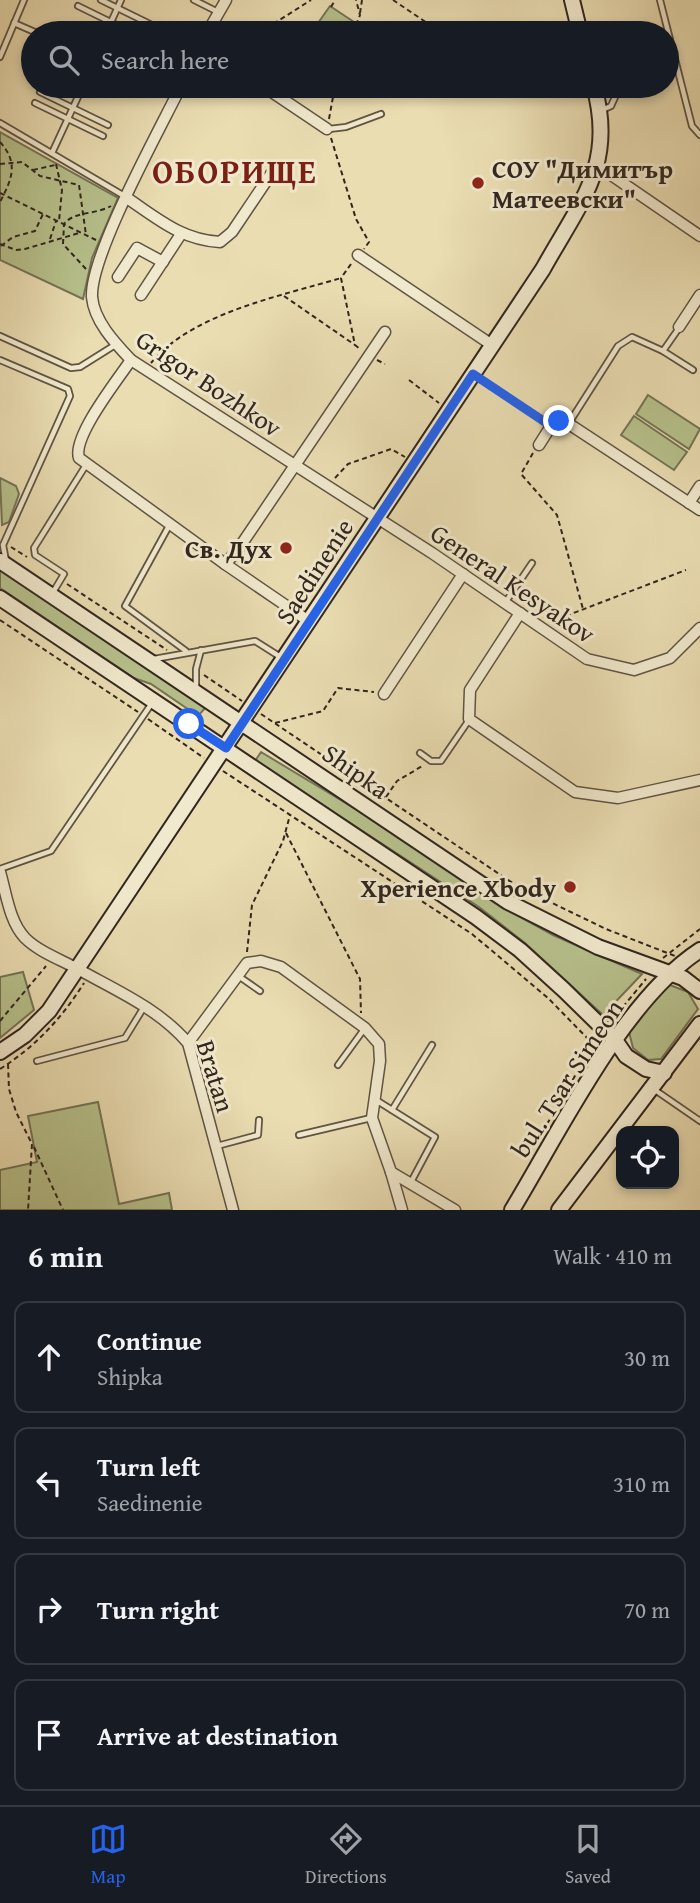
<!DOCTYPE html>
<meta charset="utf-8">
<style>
:root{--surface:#171b24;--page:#242831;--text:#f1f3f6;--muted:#9ea1a6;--line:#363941;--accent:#2563eb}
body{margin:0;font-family:"Gentium Book Plus",serif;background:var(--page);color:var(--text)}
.controls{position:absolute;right:21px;bottom:21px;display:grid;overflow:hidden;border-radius:14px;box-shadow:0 4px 10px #0003}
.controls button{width:63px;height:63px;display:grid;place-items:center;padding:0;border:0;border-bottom:2px solid var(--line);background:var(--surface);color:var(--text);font:35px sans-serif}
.stop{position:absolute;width:21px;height:21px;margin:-16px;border:5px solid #2563eb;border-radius:50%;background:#fff}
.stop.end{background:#2563eb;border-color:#fff;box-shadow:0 2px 7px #0008}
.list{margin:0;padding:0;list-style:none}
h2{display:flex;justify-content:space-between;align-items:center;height:91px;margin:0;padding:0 28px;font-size:30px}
h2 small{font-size:23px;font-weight:400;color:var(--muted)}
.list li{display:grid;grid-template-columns:46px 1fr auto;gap:21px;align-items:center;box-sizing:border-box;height:112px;margin:0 14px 14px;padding:0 14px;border:2px solid var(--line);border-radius:14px}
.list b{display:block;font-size:26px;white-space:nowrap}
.list p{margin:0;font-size:23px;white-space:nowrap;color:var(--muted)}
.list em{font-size:23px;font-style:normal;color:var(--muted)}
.icon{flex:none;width:38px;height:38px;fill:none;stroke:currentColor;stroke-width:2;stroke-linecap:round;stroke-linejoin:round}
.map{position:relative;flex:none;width:700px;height:1210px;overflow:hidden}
.search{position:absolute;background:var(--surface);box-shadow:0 4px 10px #0003;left:21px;right:21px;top:21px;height:77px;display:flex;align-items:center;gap:18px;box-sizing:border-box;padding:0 24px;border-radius:38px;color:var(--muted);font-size:26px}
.sheet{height:595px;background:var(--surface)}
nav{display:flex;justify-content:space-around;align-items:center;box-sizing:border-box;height:98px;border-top:2px solid var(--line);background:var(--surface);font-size:19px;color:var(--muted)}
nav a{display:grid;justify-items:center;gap:4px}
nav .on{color:var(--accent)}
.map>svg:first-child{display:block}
.green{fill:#b7c18c;stroke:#747456;stroke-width:2}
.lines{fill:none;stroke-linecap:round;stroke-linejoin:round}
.lane-casing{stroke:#5f5444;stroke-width:8}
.street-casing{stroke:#5f5444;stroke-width:13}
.secondary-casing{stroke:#31261f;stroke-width:18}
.path{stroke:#31261f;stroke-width:2;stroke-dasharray:5 3.5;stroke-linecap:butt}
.lane{stroke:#f1e9cd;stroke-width:4.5}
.street{stroke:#f1e9cd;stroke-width:10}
.secondary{stroke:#f1e9cd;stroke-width:14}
.route{stroke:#2563eb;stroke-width:9}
.poi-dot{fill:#8f2418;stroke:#f1e9cd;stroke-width:2.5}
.labels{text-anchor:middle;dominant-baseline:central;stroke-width:6;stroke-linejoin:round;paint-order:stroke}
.poi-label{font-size:26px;font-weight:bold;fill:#31261f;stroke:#f1e9cd;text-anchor:end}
.street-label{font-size:26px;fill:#31261f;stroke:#f1e9cd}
.district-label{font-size:33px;font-weight:bold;letter-spacing:2px;fill:#7a1f14;stroke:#f1e9cd}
</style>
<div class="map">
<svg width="700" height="1210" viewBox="0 0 700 1210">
<rect width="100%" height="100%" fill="#eaddb2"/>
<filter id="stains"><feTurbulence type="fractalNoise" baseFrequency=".00286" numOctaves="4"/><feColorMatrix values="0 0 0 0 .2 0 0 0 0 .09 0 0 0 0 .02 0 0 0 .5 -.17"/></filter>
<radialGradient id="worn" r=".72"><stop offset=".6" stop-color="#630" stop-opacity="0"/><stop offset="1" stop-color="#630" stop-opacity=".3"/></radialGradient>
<g class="green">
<polygon points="330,6 354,22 347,33 311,33"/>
<polygon points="0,132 118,198 92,258 83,299 0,260"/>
<polygon points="648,395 700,429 689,449 636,414"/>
<polygon points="634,416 687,452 674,470 621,435"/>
<polygon points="0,478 16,486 19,494 9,522 2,525"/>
<polygon points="0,568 207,706 198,716 151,684 134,678 0,588"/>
<polygon points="261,752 359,811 504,908 553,935 642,974 603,1015 525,943 479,907 255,761"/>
<polygon points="23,972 34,1010 0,1038 0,977"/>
<polygon points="670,985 688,992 698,1009 661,1059 648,1060 633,1048 629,1032 661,990"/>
<polygon points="98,1102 119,1204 169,1193 172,1210 0,1210 0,1170 37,1162 28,1116"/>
</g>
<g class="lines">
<g class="lane-casing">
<g id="lane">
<polyline points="101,0 152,25"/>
<polyline points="194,0 218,12"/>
<polyline points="660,0 692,126 700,135"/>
<polyline points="78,6 133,33"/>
<polyline points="14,23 37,33"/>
<polyline points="106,33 121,0"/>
<polyline points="0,57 24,0"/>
<polyline points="153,86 174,96"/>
<polyline points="40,92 108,125"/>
<polyline points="35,103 103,136"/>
<polyline points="602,110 611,106 616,95 614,86"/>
<polyline points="0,123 126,197"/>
<polyline points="329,129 346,127 381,114"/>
<polyline points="52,153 83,86"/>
<polyline points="679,328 663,351 693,370"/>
<polyline points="0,336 71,368 80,367 115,345"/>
<polyline points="0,360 68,389 70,396 3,545 6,561"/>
<polyline points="476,376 550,425"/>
<polyline points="569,423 618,346 632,337 663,351"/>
<polyline points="170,524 125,606 186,651"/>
<polyline points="52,594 64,574 35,555 34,548 86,465"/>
<polyline points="505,603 532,563"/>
<polyline points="154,659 255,641 282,658"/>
<polyline points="196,689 196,669 201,650"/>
<polyline points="420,753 431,761 441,761 469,720"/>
<polyline points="0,869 51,851 152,703"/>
<polyline points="237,975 260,991"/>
<polyline points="37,1061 125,1038 144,1007"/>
<polyline points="338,1065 365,1028"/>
<polyline points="655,1090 700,1121"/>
<polyline points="376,1100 435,1137 411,1182"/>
<polyline points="392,1110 432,1045"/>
<polyline points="299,1135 371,1118"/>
<polyline points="217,1146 258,1135 259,1120"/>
</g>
</g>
<g class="street-casing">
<g id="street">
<polyline points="207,33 226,0"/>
<path d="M181,86C160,129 90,255 92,297C94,321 115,343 131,360L432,553L587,659L634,670L670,658L700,628"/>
<polyline points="263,86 327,129"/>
<polyline points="598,166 700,236"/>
<path d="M127,198C158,219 182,240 220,242L232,232L271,174"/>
<polyline points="358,255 492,345"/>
<polyline points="118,277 137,248 163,262"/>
<polyline points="141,295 181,234"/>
<polyline points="679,327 700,295"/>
<path d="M131,360C118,379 72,437 79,458L225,564L237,551L385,332"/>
<polyline points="539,445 551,426 559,421 569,424 700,510"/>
<polyline points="689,503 700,486"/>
<polyline points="225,564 310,622"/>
<polyline points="520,613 470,690 469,719 575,792 618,798 700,780"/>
<polyline points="384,694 463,574"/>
<path d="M0,872C6,892 9,921 25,938C38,951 59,959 76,968C115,990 158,1008 188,1043L233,1210"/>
<polyline points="188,1043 247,963 261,961 281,967 365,1028 379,1044 380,1061 372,1118 391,1172 455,1210"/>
<polyline points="391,1172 402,1210"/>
</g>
</g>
<g class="secondary-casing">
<g id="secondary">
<polyline points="572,0 580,33"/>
<polyline points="0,561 508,902 598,947 683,978 700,991"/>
<polyline points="0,598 476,917 520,950 564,990 615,1040 626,1056 646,1069 664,1073"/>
<path d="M0,1052L25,1035L49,1011L543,269C580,202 616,165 594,86"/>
<path d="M512,1210C560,1131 623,1000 700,950"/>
<polyline points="559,1210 700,1024"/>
</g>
</g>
<g class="path">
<polyline points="393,0 442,33"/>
<polyline points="331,7 335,0"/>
<polyline points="360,13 362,0"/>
<polyline points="259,33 311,0"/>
<polyline points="353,33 360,15 356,0"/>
<polyline points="329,119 335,86"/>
<polyline points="331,138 356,219 369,242 364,249"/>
<path d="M0,142C19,163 12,179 0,202"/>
<polyline points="0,164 22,162 40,176 79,185 86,235"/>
<polyline points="56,164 62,190 59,221"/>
<polyline points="33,170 55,165"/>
<polyline points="0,193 96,240"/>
<polyline points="50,239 56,221"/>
<polyline points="0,244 16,250 25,249 79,233"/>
<polyline points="1,246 13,237 35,231 43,214"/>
<polyline points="351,264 341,278 355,345 360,349"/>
<path d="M86,269L63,244L64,224C74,211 95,215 111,206"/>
<polyline points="284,296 355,345"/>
<polyline points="377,360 385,364"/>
<path d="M151,363C192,313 281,296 341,278"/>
<polyline points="409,380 439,403"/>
<polyline points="533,453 521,474 557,515 583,609"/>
<polyline points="335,478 348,464 391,449 405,457"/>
<polyline points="11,547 27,557"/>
<polyline points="67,584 167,650"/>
<polyline points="0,620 138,712"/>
<polyline points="550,622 686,570"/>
<polyline points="204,675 242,701"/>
<polyline points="261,714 517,886 606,929 675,956"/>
<polyline points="148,719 204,758"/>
<polyline points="275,723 323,711 338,688 374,692"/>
<polyline points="223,771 472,934 548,998 593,1044"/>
<polyline points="386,797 397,781 424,765"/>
<polyline points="286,833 360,979 361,1013"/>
<polyline points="247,952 252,905 283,841 290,815"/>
<polyline points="663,958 700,929"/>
<polyline points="612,1020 646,979"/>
<polyline points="0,1021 46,966"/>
<polyline points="8,1064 9,1089 16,1112 32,1144 28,1210"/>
<path d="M0,1069C36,1046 61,1019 84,983"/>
<polyline points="547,1124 597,1038"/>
<polyline points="34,1147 63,1210"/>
</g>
<use href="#lane" class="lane"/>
<use href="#street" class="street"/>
<use href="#secondary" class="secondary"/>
</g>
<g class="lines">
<polyline class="route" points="189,724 226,748 473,374 551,426 559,421"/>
</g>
<g class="poi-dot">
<circle cx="478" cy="183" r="7"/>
<circle cx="286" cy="548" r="7"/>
<circle cx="570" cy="887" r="7"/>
</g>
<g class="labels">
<g class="poi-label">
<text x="492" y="168" text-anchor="start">СОУ "Димитър<tspan x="492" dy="30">Матеевски"</tspan></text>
<text x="272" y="548">Св. Дух</text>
<text x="556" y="887">Xperience Xbody</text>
</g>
<g class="street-label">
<text transform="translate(209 383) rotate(34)">Grigor Bozhkov</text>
<text transform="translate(314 571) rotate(-57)">Saedinenie</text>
<text transform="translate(513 583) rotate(34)">General Kesyakov</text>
<text transform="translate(356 771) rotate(35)">Shipka</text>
<text transform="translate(216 1076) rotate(73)">Bratan</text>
<text transform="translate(567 1078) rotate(-57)">bul. Tsar Simeon</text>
</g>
<g class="district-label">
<text x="235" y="171">ОБОРИЩЕ</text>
</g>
</g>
<rect width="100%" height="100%" filter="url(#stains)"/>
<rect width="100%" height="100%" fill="url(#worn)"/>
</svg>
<div class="controls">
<button><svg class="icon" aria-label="locate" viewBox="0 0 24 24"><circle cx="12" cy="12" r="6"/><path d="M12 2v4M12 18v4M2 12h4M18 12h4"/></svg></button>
</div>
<div class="stop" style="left:189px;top:724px"></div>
<div class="stop end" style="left:559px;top:421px"></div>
<div class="search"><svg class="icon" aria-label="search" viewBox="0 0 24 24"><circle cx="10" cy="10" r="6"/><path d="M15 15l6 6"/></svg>Search here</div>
</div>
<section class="sheet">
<h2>6 min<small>Walk · 410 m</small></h2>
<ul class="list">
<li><svg class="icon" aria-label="ahead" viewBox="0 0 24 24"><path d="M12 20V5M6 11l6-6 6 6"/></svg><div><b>Continue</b><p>Shipka</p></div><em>30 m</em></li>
<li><svg class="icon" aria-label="left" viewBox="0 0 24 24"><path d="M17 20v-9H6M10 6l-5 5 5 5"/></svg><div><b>Turn left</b><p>Saedinenie</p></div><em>310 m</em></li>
<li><svg class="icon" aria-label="right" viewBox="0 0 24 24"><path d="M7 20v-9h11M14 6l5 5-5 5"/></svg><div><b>Turn right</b></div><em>70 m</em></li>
<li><svg class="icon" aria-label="arrive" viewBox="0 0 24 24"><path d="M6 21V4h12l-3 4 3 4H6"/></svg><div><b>Arrive at destination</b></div></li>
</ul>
</section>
<nav>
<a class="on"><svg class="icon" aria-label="map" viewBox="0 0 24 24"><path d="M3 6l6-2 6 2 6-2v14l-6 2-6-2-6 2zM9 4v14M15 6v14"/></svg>Map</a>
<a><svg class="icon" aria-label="directions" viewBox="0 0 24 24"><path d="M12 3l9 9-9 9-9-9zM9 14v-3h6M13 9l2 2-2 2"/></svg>Directions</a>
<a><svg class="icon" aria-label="saved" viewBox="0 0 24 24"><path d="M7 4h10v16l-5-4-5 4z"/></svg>Saved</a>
</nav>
